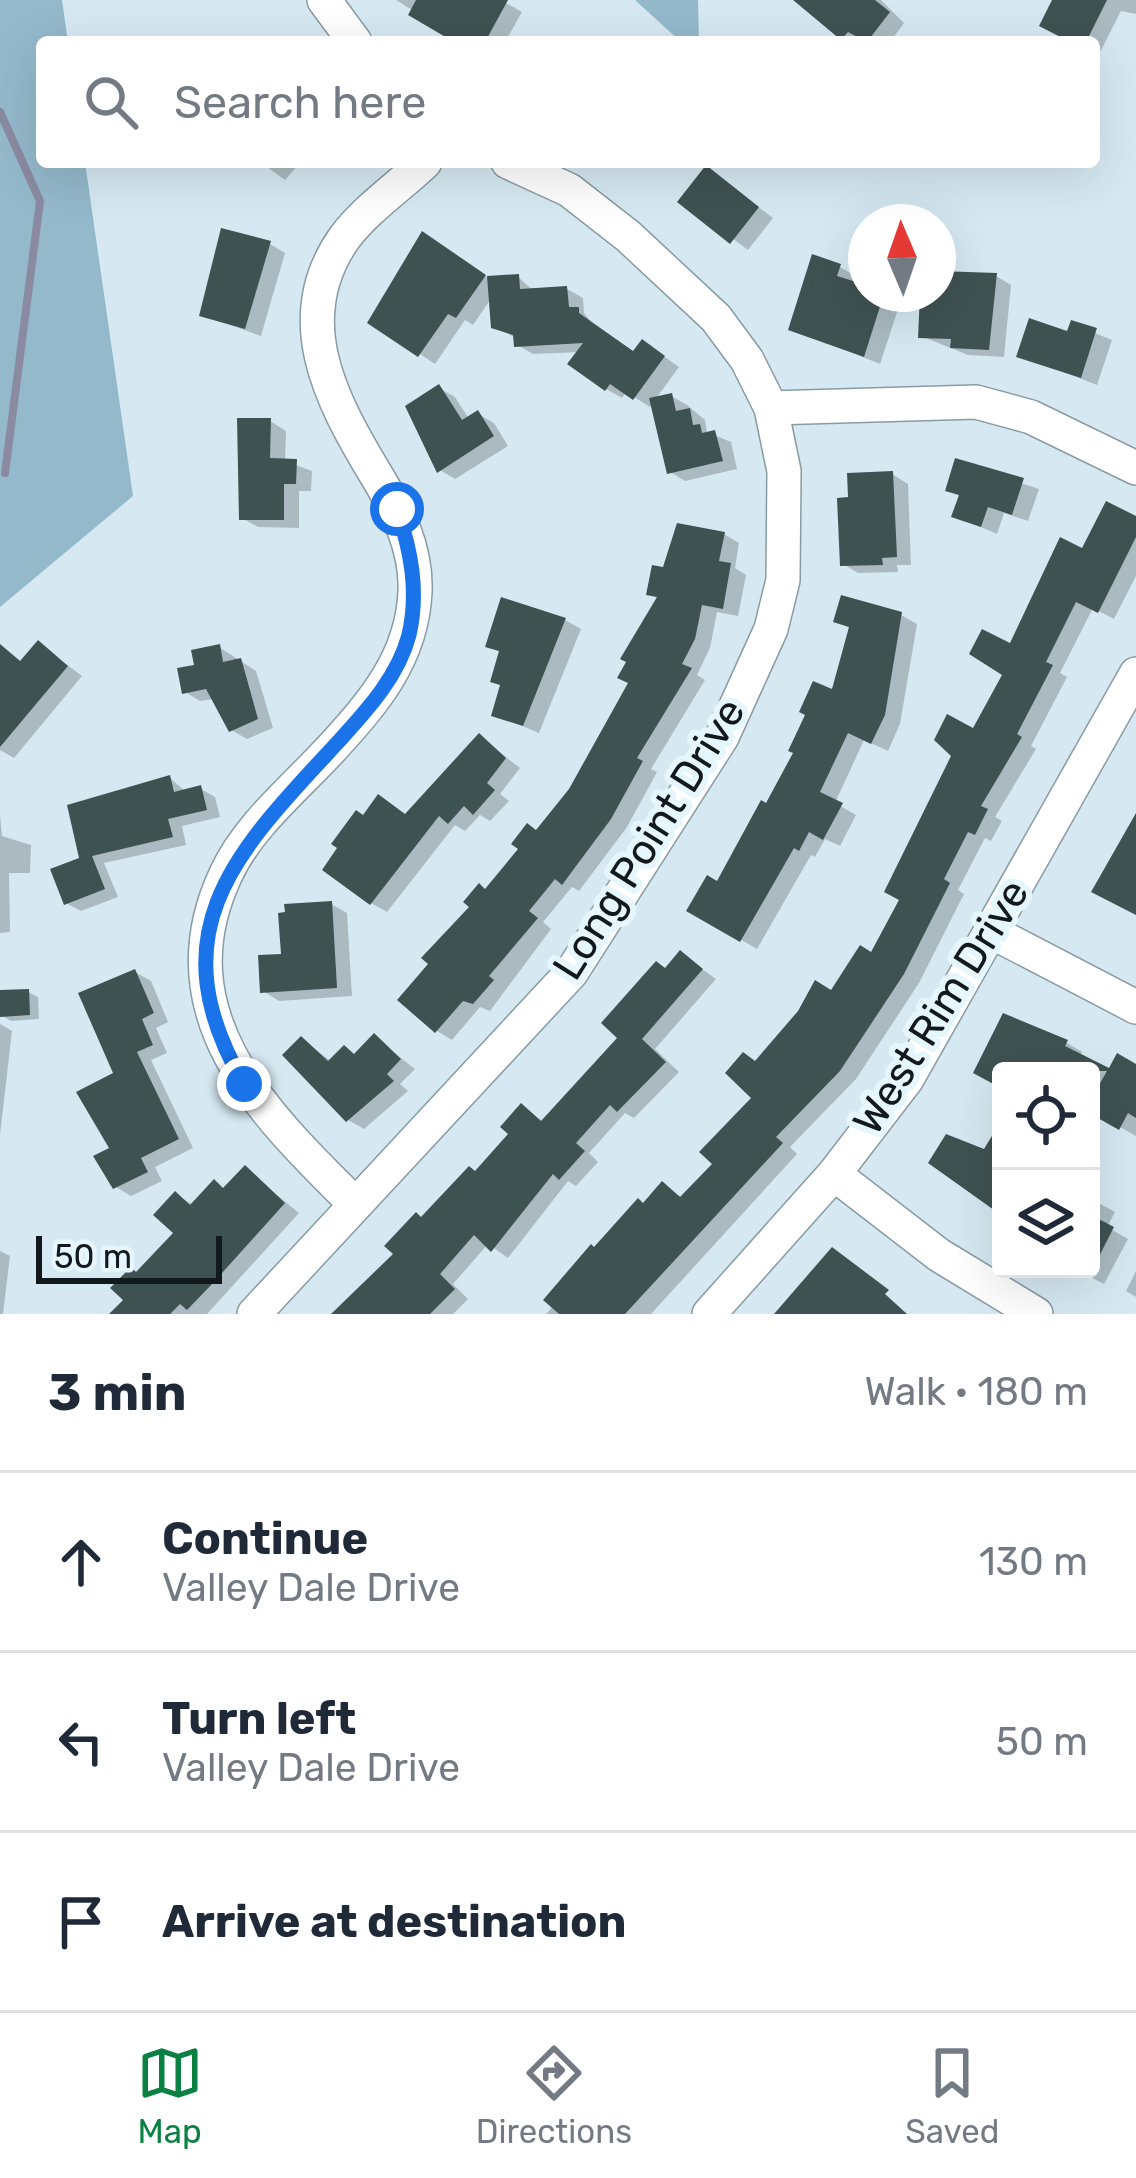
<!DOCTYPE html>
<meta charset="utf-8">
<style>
:root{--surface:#fff;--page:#f2f2f3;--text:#1f2937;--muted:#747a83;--line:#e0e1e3;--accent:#0b8043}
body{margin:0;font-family:Rubik,sans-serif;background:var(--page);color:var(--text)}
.controls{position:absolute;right:36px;bottom:36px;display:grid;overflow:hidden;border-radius:12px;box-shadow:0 12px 48px #0002}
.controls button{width:108px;height:108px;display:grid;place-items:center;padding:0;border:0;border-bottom:3px solid var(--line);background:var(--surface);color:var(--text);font:60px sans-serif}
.compass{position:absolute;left:848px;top:204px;width:108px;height:108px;border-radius:50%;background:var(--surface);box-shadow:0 12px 48px #0002;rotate:358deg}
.scale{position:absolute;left:36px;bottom:30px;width:186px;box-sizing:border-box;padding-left:12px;border:6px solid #12191c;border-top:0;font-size:33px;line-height:42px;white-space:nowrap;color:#12191c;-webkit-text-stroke:9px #e6f6fd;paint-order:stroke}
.stop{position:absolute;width:36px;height:36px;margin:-27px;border:9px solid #1a73e8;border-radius:50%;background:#fff}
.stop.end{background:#1a73e8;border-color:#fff;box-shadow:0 3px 12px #0008}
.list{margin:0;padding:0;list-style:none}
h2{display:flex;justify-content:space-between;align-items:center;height:156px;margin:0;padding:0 48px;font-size:51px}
h2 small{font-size:39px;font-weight:400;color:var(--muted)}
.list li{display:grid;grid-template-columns:78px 1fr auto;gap:36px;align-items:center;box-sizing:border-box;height:180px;padding:0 48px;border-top:3px solid var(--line)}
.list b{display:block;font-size:45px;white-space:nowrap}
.list p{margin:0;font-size:39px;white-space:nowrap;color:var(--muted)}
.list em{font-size:39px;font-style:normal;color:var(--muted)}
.icon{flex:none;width:66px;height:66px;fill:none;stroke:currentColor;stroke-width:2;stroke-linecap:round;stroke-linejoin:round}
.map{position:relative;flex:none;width:1136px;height:1314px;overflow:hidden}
.search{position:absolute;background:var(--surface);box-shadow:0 12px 48px #0002;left:36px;right:36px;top:36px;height:132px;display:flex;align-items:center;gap:30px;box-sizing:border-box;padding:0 42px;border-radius:12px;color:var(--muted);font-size:45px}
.sheet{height:696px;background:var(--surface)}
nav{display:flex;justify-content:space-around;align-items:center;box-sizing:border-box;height:168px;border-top:3px solid var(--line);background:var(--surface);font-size:33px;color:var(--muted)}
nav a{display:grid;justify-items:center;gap:6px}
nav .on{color:var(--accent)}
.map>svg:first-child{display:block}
.forest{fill:#94b9cb}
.shadow{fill:#0003}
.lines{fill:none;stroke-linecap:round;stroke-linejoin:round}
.stream{stroke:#8a8aa2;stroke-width:8}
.building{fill:#3f5252}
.minor-casing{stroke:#899ba3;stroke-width:36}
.minor{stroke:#fff;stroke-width:33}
.route{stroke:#1a73e8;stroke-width:15}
.labels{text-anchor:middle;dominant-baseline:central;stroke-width:12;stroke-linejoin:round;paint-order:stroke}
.street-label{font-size:42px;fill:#12191c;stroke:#e6f6fd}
</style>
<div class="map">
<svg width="1136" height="1314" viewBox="0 0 1136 1314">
<rect width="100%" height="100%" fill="#d6e9f2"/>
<g class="forest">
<polygon points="0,0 62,0 68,42 42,42 42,162 85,162 133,496 0,607"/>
<polygon points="635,0 698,0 699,42 681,42"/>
</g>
<g class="shadow">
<polygon points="396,0 501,0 522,12 505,42 463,42"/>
<polygon points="812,0 881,0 904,23 890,42 850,42 813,10"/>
<polygon points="1056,0 1136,0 1136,14 1121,11 1099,54 1094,42 1074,42"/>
<polygon points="260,162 301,162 285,180"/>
<polygon points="707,169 773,218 748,250 682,201"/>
<polygon points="270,244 285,253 261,336 203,315"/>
<polygon points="438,244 489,279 518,277 534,291 567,289 583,298 584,313 594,325 635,353 658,352 679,367 655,400 671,396 687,405 705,420 707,432 731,442 737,469 685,481 670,472 653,402 650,407 626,392 622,398 606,389 580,352 533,354 517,345 516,338 493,326 492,297 473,325 465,320 435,364 371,322"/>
<polygon points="840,267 855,276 853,284 866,288 866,294 884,294 900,303 880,364 791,328"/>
<polygon points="938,274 996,276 1011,285 1004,357 968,355 921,336 925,294 938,294"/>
<polygon points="1073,324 1112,340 1097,385 1020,355 1069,334"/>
<polygon points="439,388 455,397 469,419 478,414 494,423 508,446 455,479 440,470"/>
<polygon points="270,421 286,431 285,461 312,471 311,491 299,491 299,528 258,527 242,518"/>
<polygon points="957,462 1039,489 1028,521 1004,513 997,534 955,516 961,497 948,489"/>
<polygon points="892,474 908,484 911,565 897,565 898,572 858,573 843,564 851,500"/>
<polygon points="1136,520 1136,576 1114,619 1093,608 1060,673 1067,677 1031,746 1036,749 995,817 1002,821 991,841 985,838 958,890 964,894 919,983 856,1079 790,1147 797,1154 651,1314 546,1314 663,1185 684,1199 717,1164 756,1098 756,1062 872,956 1006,674 1011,647 1083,552"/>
<polygon points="724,534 739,543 735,568 746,575 738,616 717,612 710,648 697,675 705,680 651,769 657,772 627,827 579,891 572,887 543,922 551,929 490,1011 480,1007 452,1040 437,1031 487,891 571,790 632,682 659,599 650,594 665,571"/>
<polygon points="901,615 917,624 900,724 888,751 864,740 835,803 856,815 840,846 825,839 815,857 811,855 757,949 690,910 718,885 834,694 851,629 837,621"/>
<polygon points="565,620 581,629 539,733 494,714 503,686 502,653 489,646"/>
<polygon points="39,644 82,676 14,758 0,750 0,645 23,663"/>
<polygon points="219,647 256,671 273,728 247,739 231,730 214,699 200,701 185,692 198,667"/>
<polygon points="479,736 520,768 500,794 509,801 490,821 480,815 465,831 455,825 387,912 371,903 364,818 407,816"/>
<polygon points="170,778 186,792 201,789 215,797 220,817 182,826 186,845 104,863 118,897 81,911 66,903 83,860"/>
<polygon points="0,815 2,836 31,845 30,873 9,873 10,932 0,933"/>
<polygon points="331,904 347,913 352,996 279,1001 263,991 284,957"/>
<polygon points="681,954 716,979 655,1049 679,1072 634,1118 625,1113 589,1153 598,1162 576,1186 568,1181 508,1258 488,1244 453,1284 468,1299 453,1314 335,1314 513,1134 521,1107 544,1122 621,1038"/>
<polygon points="135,972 151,981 168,1022 156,1028 167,1053 151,1060 193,1148 155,1167 162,1181 131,1196 116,1187 113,1149 116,1075"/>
<polygon points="28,992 38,997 39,1019 11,1021 1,1015 0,993"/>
<polygon points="1004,1017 1067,1043 1082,1052 1080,1057 1110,1072 1136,1067 1136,1136 1091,1111 1091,1071 1001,1071 1001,1085 977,1072"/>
<polygon points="0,1024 12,1031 0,1135"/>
<polygon points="374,1037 415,1069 400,1084 408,1091 364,1129 348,1120 302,1040 332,1062 356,1055"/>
<polygon points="245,1169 299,1213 207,1314 115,1314 138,1275 178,1233 176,1195 194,1205 226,1190"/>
<polygon points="1091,1199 1115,1212 1107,1227 1128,1239 1104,1284 1075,1269 1091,1269"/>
<polygon points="0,1251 10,1256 3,1314 0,1314"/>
<polygon points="1136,1271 1136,1297 1126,1291"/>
</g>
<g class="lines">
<polyline class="stream" points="0,112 40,201 5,473"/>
</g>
<g class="building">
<polygon points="416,0 508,0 485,42 454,42 408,15"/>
<polygon points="793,0 875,0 890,12 867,42 848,32 841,40"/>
<polygon points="1052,0 1107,0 1086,42 1070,42 1039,26"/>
<polygon points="706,165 759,207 730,244 677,202"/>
<polygon points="221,228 271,241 245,329 199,316"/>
<polygon points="422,231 486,275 456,318 448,314 418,357 367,323"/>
<polygon points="812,254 841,264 837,276 866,285 866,294 884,294 864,357 788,330"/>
<polygon points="938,271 997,273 989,350 950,348 951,339 918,338 920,294 938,294"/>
<polygon points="519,274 520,289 567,286 569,307 579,307 579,313 633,351 642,339 665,356 633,400 610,384 605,391 567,364 583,343 514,347 513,335 491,328 487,276"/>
<polygon points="1029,318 1067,331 1071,320 1097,328 1081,378 1016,357"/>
<polygon points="439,384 462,420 478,410 494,436 437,473 405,406"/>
<polygon points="672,393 676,411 690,408 693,425 700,424 702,433 715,430 723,461 667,474 649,398"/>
<polygon points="237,418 271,418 270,458 297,459 296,484 284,484 284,520 239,520"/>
<polygon points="955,458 1024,478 1012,515 988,507 981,527 951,517 959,495 945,491"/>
<polygon points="893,471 897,557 882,558 883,565 840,566 837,498 848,497 847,473"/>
<polygon points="1106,501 1136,516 1136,537 1098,613 1076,602 1046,662 1053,665 1017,734 1022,737 981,806 988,809 975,835 968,832 944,879 950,883 904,974 840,1071 776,1137 783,1143 625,1314 559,1314 543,1300 591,1244 594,1247 638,1198 643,1203 662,1181 680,1197 712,1164 699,1152 751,1098 725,1073 743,1052 755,1061 798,1011 815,980 831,990 860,945 871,952 899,900 884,892 951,756 934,740 947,714 973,728 1002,675 969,654 982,629 1010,643 1060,537 1082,548"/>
<polygon points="677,523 725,532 719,561 731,563 723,609 702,605 695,639 682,664 692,668 637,758 643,761 611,819 562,885 555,879 529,911 538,918 489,976 494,980 473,1004 463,1001 435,1033 397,1000 428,964 421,958 469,907 463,902 479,883 485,889 518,849 511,844 527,823 536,830 569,789 628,683 617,678 626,662 620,659 657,597 646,595 652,565 663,567"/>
<polygon points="841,595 902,612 885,715 871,744 848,733 820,792 843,803 823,840 809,832 799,851 794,848 740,942 686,911 707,875 717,881 761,800 766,803 793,753 788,751 805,715 799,712 813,681 832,689 849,627 833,622"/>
<polygon points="501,597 566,618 523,726 491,716 500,685 490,682 499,651 485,647"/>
<polygon points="38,640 68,666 0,747 0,644 20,661"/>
<polygon points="220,644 223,662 241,658 258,719 229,732 206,689 182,694 177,668 194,665 191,650"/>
<polygon points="479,733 506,758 487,783 495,790 473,815 464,806 448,824 439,816 370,905 322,870 337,848 331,844 356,810 363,815 378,794 405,814"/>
<polygon points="170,775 174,792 201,785 207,810 168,819 173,837 92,856 105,889 64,905 50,869 79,858 67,805"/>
<polygon points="1136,813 1136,915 1091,892"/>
<polygon points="332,901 337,988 260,993 258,955 281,954 278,913 285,912 284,904"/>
<polygon points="680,950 703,969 642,1039 666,1062 617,1112 610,1105 576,1143 585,1151 559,1180 553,1174 491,1252 474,1235 440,1274 455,1289 430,1314 331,1314 393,1254 384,1246 416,1212 421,1217 469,1166 475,1171 508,1134 500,1127 521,1103 541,1121 617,1038 601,1023 656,961 665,968"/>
<polygon points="135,969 154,1013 142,1019 153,1045 137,1052 179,1139 141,1158 148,1172 113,1189 93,1156 109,1148 76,1092 113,1073 78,993"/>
<polygon points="29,989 30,1015 0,1017 0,990"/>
<polygon points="1003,1013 1068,1040 1065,1046 1109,1068 1117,1053 1136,1064 1136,1118 1128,1113 1119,1130 1091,1114 1091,1099 1107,1071 1001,1071 999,1087 973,1073"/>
<polygon points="374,1033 401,1059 387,1074 394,1081 346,1122 282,1055 301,1036 328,1061 344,1045 354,1054"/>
<polygon points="1001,1121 1001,1215 928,1163 946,1134 984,1149"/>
<polygon points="245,1165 285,1203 213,1283 187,1310 180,1304 170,1314 109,1314 123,1300 110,1288 131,1267 136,1272 173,1233 153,1215 175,1191 190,1205 214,1179 223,1188"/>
<polygon points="1091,1215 1114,1227 1091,1272"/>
<polygon points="832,1247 889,1290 885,1294 907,1314 774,1314"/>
</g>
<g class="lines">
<g class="minor-casing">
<g id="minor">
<polyline points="324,0 355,42"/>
<polyline points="771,408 976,402 1031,417 1136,468"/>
<polyline points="992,932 1136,1007"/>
<polyline points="834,1174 939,1255 1036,1314"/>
<path d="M355,1204C264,1114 160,1014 226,874C248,826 296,787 331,749C374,702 412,658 415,592C417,549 397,509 375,473C331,400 287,318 345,237C366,209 400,186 425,162"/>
<polyline points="254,1314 571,973 722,737 771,629 783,580 784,471 771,408 747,360 716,318 628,236 569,190 508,162"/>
<polyline points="709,1314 834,1174 907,1079 1136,674"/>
</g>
</g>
<use href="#minor" class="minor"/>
</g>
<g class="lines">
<path class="route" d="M244,1084C154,930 238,850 339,741C367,710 398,677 409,635C419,591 411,551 397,509"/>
</g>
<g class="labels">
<g class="street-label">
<text transform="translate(649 839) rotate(-58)">Long Point Drive</text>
<text transform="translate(941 1007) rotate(-58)">West Rim Drive</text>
</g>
</g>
</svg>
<div class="controls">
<button><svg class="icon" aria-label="locate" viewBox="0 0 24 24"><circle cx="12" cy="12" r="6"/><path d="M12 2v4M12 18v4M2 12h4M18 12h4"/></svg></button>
<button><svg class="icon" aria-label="layers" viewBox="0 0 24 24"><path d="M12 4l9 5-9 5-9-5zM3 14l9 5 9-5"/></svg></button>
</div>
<svg class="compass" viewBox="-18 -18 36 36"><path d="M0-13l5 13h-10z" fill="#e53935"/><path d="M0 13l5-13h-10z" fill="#747a83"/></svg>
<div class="scale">50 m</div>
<div class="stop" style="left:397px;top:509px"></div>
<div class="stop end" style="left:244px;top:1084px"></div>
<div class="search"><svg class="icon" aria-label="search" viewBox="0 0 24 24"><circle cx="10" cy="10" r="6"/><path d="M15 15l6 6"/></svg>Search here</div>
</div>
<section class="sheet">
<h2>3 min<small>Walk · 180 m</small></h2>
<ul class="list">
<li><svg class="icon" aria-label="ahead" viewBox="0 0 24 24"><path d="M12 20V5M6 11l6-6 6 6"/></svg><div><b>Continue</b><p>Valley Dale Drive</p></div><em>130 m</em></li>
<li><svg class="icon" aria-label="left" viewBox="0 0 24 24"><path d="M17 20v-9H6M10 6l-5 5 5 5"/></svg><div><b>Turn left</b><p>Valley Dale Drive</p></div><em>50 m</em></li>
<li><svg class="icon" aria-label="arrive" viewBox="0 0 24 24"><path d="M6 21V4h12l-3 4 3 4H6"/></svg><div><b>Arrive at destination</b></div></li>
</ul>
</section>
<nav>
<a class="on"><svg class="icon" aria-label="map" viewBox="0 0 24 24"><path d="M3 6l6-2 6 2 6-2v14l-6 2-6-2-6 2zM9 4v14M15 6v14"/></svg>Map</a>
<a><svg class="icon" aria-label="directions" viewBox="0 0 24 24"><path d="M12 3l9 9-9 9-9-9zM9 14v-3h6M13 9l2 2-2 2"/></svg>Directions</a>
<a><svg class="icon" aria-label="saved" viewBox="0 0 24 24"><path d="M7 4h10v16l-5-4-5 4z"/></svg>Saved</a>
</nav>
